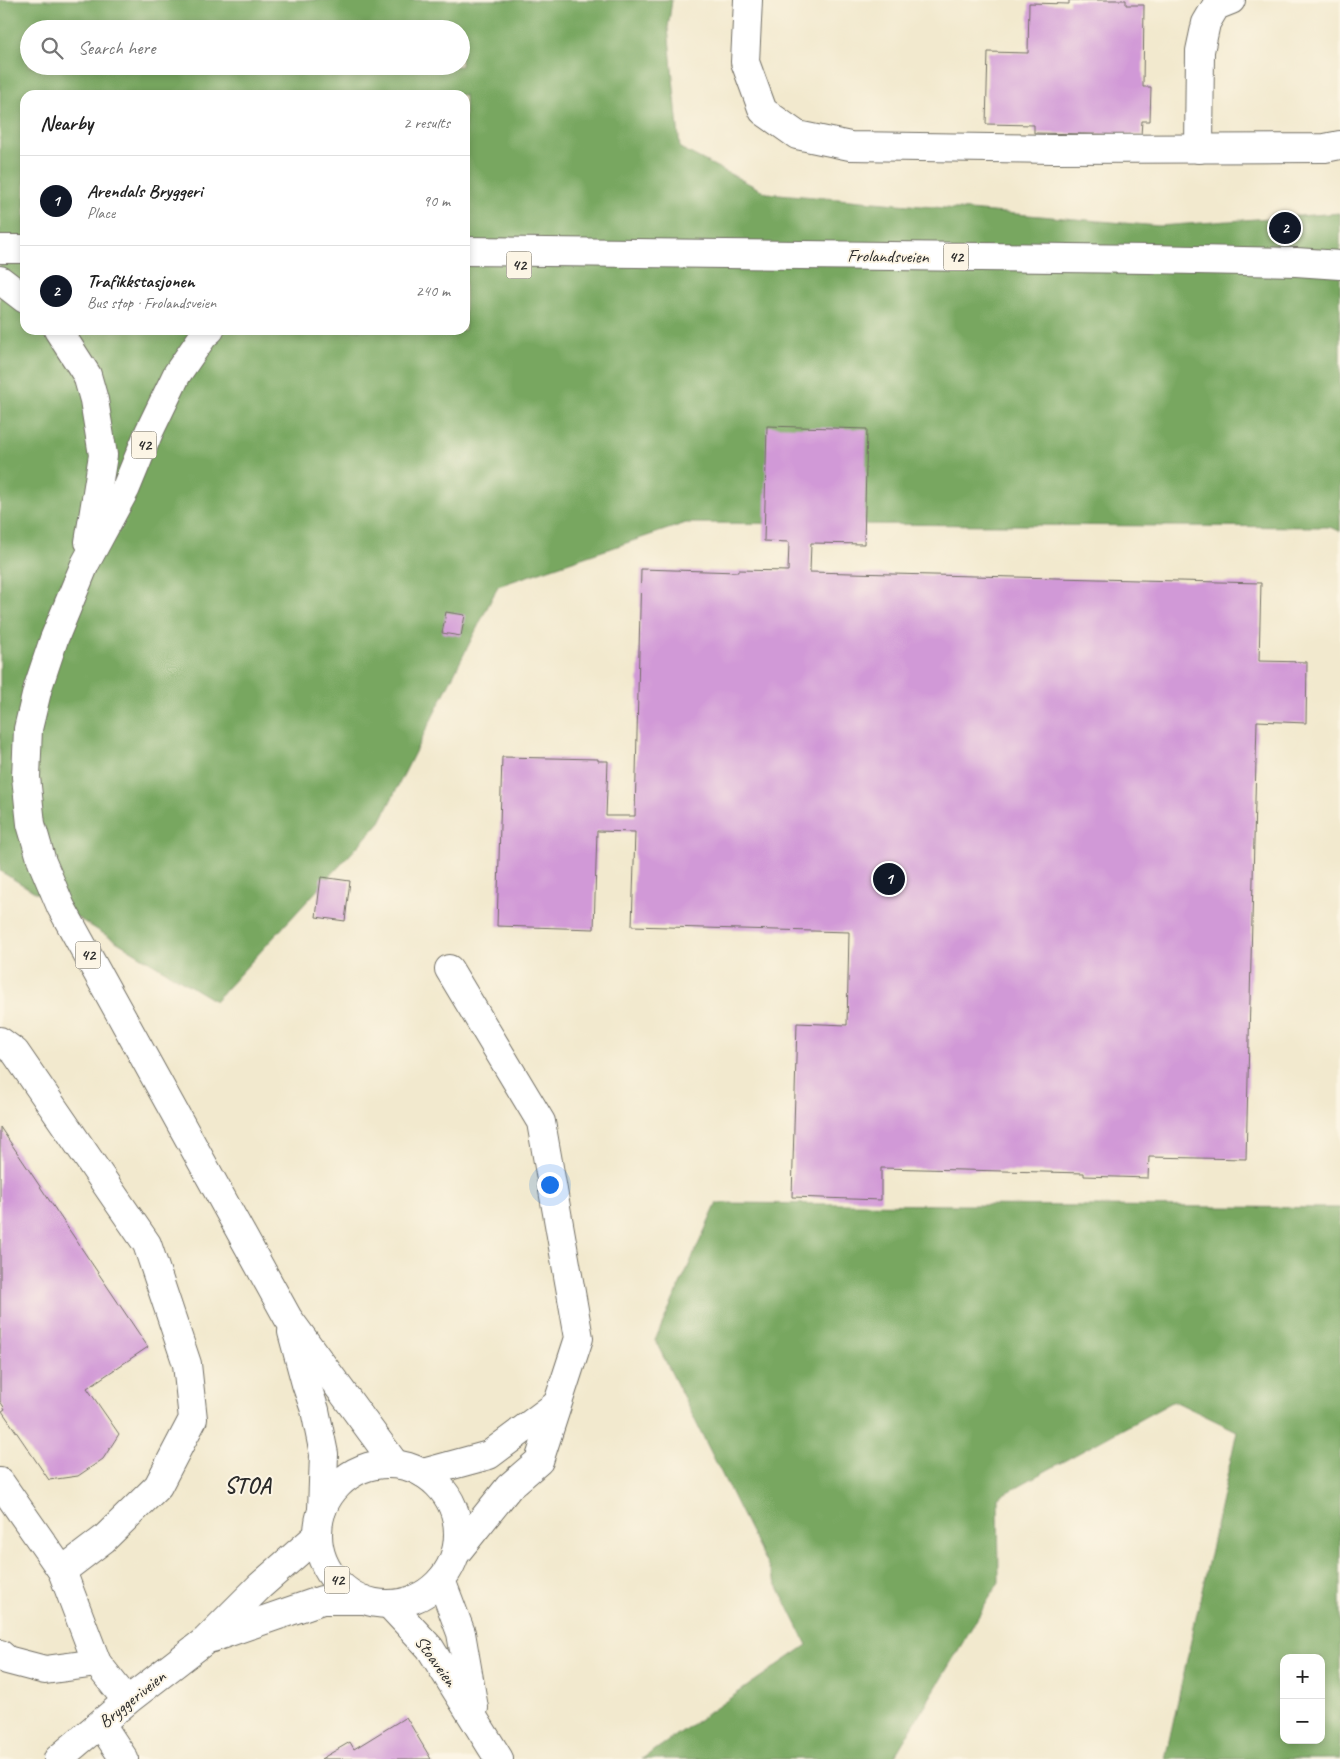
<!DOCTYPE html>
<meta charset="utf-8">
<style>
:root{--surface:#fff;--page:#f2f2f2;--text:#222;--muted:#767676;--line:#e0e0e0;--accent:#111827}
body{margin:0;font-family:Caveat,sans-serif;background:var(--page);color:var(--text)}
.controls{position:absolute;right:15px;bottom:15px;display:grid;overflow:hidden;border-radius:10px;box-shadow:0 2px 8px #0003}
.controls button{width:45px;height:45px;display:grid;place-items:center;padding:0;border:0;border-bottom:1px solid var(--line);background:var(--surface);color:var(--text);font:25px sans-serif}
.you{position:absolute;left:549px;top:1184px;width:18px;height:18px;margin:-12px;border:4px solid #fff;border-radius:50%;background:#1a73e8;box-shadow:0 0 0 8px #1a73e833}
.badge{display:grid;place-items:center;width:32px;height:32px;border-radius:50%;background:var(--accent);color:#fff;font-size:16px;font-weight:700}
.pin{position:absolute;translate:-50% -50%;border:2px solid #fff;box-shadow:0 1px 5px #0006}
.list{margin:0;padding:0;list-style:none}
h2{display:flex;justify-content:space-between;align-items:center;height:65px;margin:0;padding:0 20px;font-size:21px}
h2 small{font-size:16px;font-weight:400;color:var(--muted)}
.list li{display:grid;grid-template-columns:32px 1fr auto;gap:15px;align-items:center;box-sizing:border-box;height:90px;padding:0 20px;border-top:1px solid var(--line)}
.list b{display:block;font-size:19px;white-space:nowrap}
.list p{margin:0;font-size:16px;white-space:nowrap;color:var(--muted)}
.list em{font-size:16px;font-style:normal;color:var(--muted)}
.icon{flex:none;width:28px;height:28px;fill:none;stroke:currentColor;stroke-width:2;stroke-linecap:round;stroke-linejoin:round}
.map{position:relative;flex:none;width:1340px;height:1759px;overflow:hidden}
.search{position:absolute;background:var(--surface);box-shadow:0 2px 8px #0003;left:20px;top:20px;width:450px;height:55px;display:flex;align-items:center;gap:12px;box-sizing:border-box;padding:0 18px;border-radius:28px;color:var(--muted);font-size:19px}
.panel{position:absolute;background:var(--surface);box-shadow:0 2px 8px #0003;left:20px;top:90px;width:450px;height:245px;border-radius:15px}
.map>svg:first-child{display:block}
.forest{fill:#78a761;stroke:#526946;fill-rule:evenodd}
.building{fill:#d199d7}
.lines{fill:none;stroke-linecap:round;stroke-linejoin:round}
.minor-casing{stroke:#716e64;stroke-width:30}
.major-casing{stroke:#716e64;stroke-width:30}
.minor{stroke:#fff;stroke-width:28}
.major{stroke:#fff;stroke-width:28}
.labels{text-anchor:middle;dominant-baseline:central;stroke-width:4;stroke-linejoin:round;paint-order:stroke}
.shield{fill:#fcf5e5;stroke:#6a6863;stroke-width:1}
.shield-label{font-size:16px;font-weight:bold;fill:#2b2b2b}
.street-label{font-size:18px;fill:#2b2b2b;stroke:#fcf5e5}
.district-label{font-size:22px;font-weight:bold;letter-spacing:1px;fill:#2b2b2b;stroke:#fcf5e5}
</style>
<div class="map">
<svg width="1340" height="1759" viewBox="0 0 1340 1759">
<rect width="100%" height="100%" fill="#fcf5e5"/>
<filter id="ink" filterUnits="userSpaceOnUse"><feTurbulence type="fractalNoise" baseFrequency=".02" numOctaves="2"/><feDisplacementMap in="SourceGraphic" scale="10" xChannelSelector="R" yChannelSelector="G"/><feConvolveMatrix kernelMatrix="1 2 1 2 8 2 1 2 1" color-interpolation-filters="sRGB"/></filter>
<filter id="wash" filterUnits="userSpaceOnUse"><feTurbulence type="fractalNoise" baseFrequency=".0096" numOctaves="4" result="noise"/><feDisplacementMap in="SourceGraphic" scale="20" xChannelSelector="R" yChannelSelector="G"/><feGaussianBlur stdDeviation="1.12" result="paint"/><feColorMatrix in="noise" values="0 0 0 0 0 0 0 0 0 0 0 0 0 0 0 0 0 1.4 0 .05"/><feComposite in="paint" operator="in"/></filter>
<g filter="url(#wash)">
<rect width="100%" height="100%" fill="#f2e9ce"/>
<g class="forest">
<path d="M0,0H672L668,28L680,148L767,193L1159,226L1340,213V531L1329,527L686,523L498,586L380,822L215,1001L0,871ZM29,29H461V66H29ZM25,95H465V330H25Z"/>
<path d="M717,1203L1340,1208V1759H1165L1237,1431L1174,1401L998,1497L999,1582L893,1759H642L807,1645L655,1340ZM1284,1658H1321V1740H1284Z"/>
</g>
<g id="blocks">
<g class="building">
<polygon points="1069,0 1126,0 1126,5 1144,5 1143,87 1151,87 1150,121 1142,121 1141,135 1034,133 1034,125 986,124 988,52 1028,53 1029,3 1069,4"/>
<polygon points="767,426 867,429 864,544 811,543 810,572 1261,583 1259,661 1307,662 1306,723 1257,721 1246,1159 1149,1157 1148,1178 1084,1176 1084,1173 881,1168 881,1200 792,1197 797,1023 847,1025 849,932 632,926 635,832 597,831 594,929 497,926 502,757 598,759 598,761 608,761 606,816 635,816 641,569 738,572 738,570 788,571 789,542 764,541"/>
<polygon points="446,612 465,615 461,636 442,633"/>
<polygon points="321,877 350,881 345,921 316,917"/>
<polygon points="0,1127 148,1347 87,1388 119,1434 103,1459 78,1476 49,1480 2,1411 5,1409 0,1401"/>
<polygon points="406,1717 431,1759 321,1759 350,1742 354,1749"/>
</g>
</g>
</g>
<g filter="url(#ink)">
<use href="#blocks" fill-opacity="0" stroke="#716e64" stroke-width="1"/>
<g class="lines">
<g class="minor-casing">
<g id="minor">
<polyline points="748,0 745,62 763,111 797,135 850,146 1053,149 1325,148 1340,145"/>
<polyline points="1199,149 1200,51 1206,23 1216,6 1231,0"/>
<polyline points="449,969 541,1122 579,1338 539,1461 509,1487 456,1553"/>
<polyline points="0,1041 15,1052 147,1244 187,1364 193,1419 158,1486 104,1539 62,1571"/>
<polyline points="423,1473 489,1455 556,1405"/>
<polyline points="0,1482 62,1571 97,1663 127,1701"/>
<polyline points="441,1580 461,1633 474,1708"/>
<polyline points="389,1604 430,1648 499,1759"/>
<polyline points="0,1654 7,1660 45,1670 97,1663"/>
<polyline points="101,1724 124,1759"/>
</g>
</g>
<g class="major-casing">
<g id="major">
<polyline points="0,249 25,249"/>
<polyline points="465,251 1149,259 1296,262 1340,265"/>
<polyline points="0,280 25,299"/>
<polyline points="58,330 87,375 94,400 103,455 89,542"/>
<polyline points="210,330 204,335 177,374 149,432 126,488 85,564 54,639 38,687 28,729 26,777 31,824 42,862 61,907 288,1318 395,1464"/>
<polyline points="292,1332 306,1384 315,1410 324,1454 322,1510"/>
<circle cx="388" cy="1534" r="70"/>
<polyline points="212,1638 322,1600 364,1600"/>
<polyline points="58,1759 127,1701 206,1640 260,1586 318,1535"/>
</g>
</g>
<use href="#minor" class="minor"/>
<use href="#major" class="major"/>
</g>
</g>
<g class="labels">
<g class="shield">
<rect x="943.5" y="243.5" width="25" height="27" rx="4"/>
<rect x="506.5" y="251.5" width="25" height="27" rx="4"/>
<rect x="131.5" y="431.5" width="25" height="27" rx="4"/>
<rect x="75.5" y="941.5" width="25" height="27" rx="4"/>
<rect x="324.5" y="1566.5" width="25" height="27" rx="4"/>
</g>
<g class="shield-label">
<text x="956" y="257">42</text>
<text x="519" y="265">42</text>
<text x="144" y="445">42</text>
<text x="88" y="955">42</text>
<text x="337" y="1580">42</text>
</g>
<g class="street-label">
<text transform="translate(888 256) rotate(1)">Frolandsveien</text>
<text transform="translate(436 1661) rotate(54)">Stoaveien</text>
<text transform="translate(132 1699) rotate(-39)">Bryggeriveien</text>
</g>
<g class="district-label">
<text x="248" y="1486">STOA</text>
</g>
</g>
</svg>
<div class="controls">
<button>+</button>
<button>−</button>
</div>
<div class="you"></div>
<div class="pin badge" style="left:889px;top:879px">1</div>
<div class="pin badge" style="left:1285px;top:228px">2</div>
<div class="search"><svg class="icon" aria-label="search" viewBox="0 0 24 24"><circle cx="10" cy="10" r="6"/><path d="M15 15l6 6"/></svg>Search here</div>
<section class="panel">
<h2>Nearby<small>2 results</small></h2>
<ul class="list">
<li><span class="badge">1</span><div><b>Arendals Bryggeri</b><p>Place</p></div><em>90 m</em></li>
<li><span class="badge">2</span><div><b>Trafikkstasjonen</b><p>Bus stop · Frolandsveien</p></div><em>240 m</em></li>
</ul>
</section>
</div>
